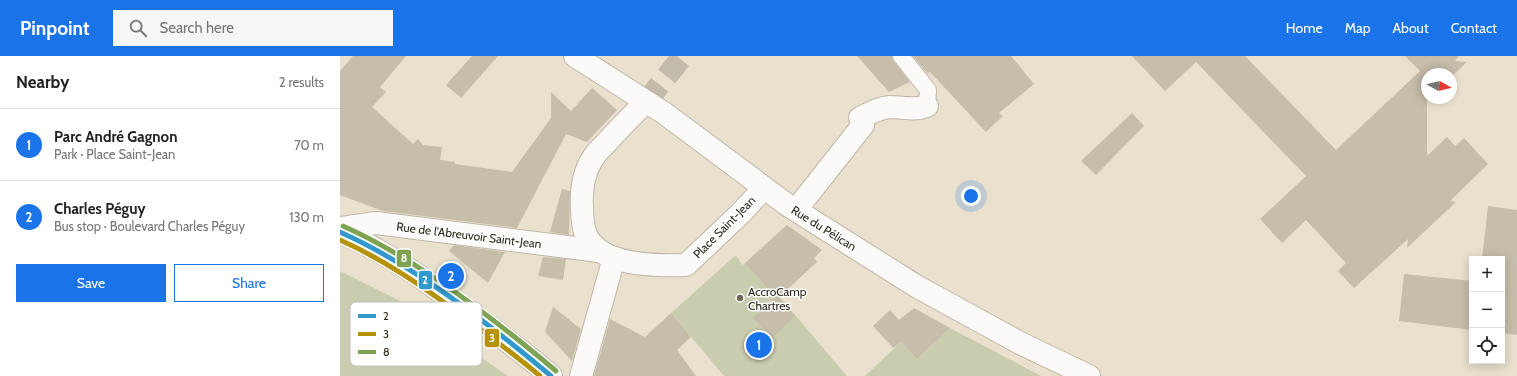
<!DOCTYPE html>
<meta charset="utf-8">
<style>
:root{--surface:#fff;--page:#f6f6f6;--text:#222;--muted:#767676;--line:#e0e0e0;--accent:#1a73e8}
body{margin:0;font-family:Cabin,sans-serif;background:var(--page);color:var(--text)}
.controls{position:absolute;right:12px;bottom:12px;display:grid;overflow:hidden;border-radius:0px;box-shadow:0 2px 10px #0003}
.controls button{width:36px;height:36px;display:grid;place-items:center;padding:0;border:0;border-bottom:1px solid var(--line);background:var(--surface);color:var(--text);font:20px sans-serif}
.compass{position:absolute;left:1081px;top:12px;width:36px;height:36px;border-radius:50%;background:var(--surface);box-shadow:0 2px 10px #0003;rotate:98deg}
.you{position:absolute;left:631px;top:140px;width:14px;height:14px;margin:-10px;border:3px solid #fff;border-radius:50%;background:#1a73e8;box-shadow:0 0 0 6px #1a73e833}
.badge{display:grid;place-items:center;width:26px;height:26px;border-radius:50%;background:var(--accent);color:#fff;font-size:13px;font-weight:700}
.pin{position:absolute;translate:-50% -50%;border:2px solid #fff;box-shadow:0 1px 4px #0006}
.list{margin:0;padding:0;list-style:none}
h2{display:flex;justify-content:space-between;align-items:center;height:52px;margin:0;padding:0 16px;font-size:17px}
h2 small{font-size:13px;font-weight:400;color:var(--muted)}
.list li{display:grid;grid-template-columns:26px 1fr auto;gap:12px;align-items:center;box-sizing:border-box;height:72px;padding:0 16px;border-top:1px solid var(--line)}
.list b{display:block;font-size:15px;white-space:nowrap}
.list p{margin:0;font-size:13px;white-space:nowrap;color:var(--muted)}
.list em{font-size:13px;font-style:normal;color:var(--muted)}
.actions{display:flex;gap:8px;padding:12px 16px}
.actions a{flex:1;padding:9px 0;border:1px solid var(--accent);border-radius:0px;text-align:center;font-size:14px;color:var(--accent)}
.actions .main{background:var(--accent);color:#fff}
.icon{flex:none;width:22px;height:22px;fill:none;stroke:currentColor;stroke-width:2;stroke-linecap:round;stroke-linejoin:round}
.map{position:relative;flex:none;width:1177px;height:320px;overflow:hidden}
header{display:flex;align-items:center;gap:24px;box-sizing:border-box;height:56px;padding:0 20px;background:var(--accent);color:#fff}
header strong{font-size:19px}
nav{display:flex;gap:22px;margin-inline-start:auto;font-size:14px}
.search{width:280px;height:36px;background:var(--page);display:flex;align-items:center;gap:10px;box-sizing:border-box;padding:0 14px;border-radius:0px;color:var(--muted);font-size:15px}
main{display:flex}
aside{flex:1;background:var(--surface)}
.map>svg:first-child{display:block}
.green{fill:#caccaf}
.building{fill:#c6bdaa}
.lines{fill:none;stroke-linecap:round;stroke-linejoin:round}
.minor-tunnel{stroke:#c3bba9;stroke-width:22;stroke-dasharray:22 11;stroke-linecap:butt}
.service-casing{stroke:#bfb8a9;stroke-width:18}
.minor-casing{stroke:#bfb8a9;stroke-width:24}
.secondary-casing{stroke:#bfb8a9;stroke-width:24}
.service{stroke:#fcfaf8;stroke-width:16}
.minor{stroke:#fcfaf8;stroke-width:22}
.secondary{stroke:#fcfaf8;stroke-width:22}
.bus-1-casing{stroke:#fff;stroke-width:8}
.bus-2-casing{stroke:#fff;stroke-width:8}
.bus-3-casing{stroke:#fff;stroke-width:8}
.bus-1{stroke:#39c;stroke-width:5}
.bus-2{stroke:#b69209;stroke-width:5}
.bus-3{stroke:#7ea353;stroke-width:5}
.poi-dot{fill:#6f6859;stroke:#fff;stroke-width:1.5}
.labels{text-anchor:middle;dominant-baseline:central;stroke-width:3;stroke-linejoin:round;paint-order:stroke}
.street-label{font-size:12px;fill:#2d271a;stroke:#fff}
.poi-label{font-size:12px;fill:#2d271a;stroke:#fff;text-anchor:start}
.key{fill:#fff;stroke:#c0beba;stroke-width:1}
.key-label{font-size:11px;fill:#2d271a}
.line-badge{stroke:#fff;stroke-width:1.5}
.badge-label{font-size:11px;text-anchor:middle;font-weight:bold;fill:#fff}
</style>
<header>
<strong>Pinpoint</strong>
<div class="search"><svg class="icon" aria-label="search" viewBox="0 0 24 24"><circle cx="10" cy="10" r="6"/><path d="M15 15l6 6"/></svg>Search here</div>
<nav><a>Home</a><a>Map</a><a>About</a><a>Contact</a></nav>
</header>
<main>
<aside>
<h2>Nearby<small>2 results</small></h2>
<ul class="list">
<li><span class="badge">1</span><div><b>Parc André Gagnon</b><p>Park · Place Saint-Jean</p></div><em>70 m</em></li>
<li><span class="badge">2</span><div><b>Charles Péguy</b><p>Bus stop · Boulevard Charles Péguy</p></div><em>130 m</em></li>
</ul>
<div class="actions"><a class="main">Save</a><a>Share</a></div>
</aside>
<div class="map">
<svg width="1177" height="320" viewBox="0 0 1177 320">
<rect width="100%" height="100%" fill="#e9e0cd"/>
<g class="green">
<polygon points="396,199 402,209 405,207 436,240 438,239 507,320 384,320 331,257"/>
<polygon points="0,215 58,244 168,320 0,320"/>
<polygon points="610,272 701,320 525,320 561,286 577,303"/>
</g>
<g class="building">
<polygon points="13,0 66,0 40,31 46,36 32,51 73,88 78,83 83,89 102,91 100,104 115,106 115,108 172,116 211,62 211,36 231,55 252,32 277,54 247,86 226,78 177,172 43,155 0,139 0,15"/>
<polygon points="132,0 158,0 121,42 106,29"/>
<polygon points="517,0 552,0 554,6 570,26 549,36"/>
<polygon points="573,0 671,0 694,28 659,57 663,60 646,76 590,16 587,17"/>
<polygon points="792,0 905,0 996,94 1080,15 1065,0 1119,0 1115,5 1127,6 1111,21 1111,18 1087,18 1087,100 1107,81 1115,90 1124,82 1148,108 1110,145 1116,146 1101,160 1067,192 1068,183 1014,232 998,215 1006,207 966,164 942,187 920,163 966,120 856,6 825,35"/>
<polygon points="792,57 804,70 756,119 741,105"/>
<polygon points="222,133 230,135 229,179 210,176"/>
<polygon points="1148,150 1177,154 1177,279 1162,277 1162,203 1142,203"/>
<polygon points="447,169 482,194 474,202 477,206 439,241 455,260 433,281 413,262 436,241 405,207"/>
<polygon points="114,189 165,196 148,227 109,195"/>
<polygon points="203,201 226,203 223,224 198,220"/>
<polygon points="1064,218 1132,225 1132,274 1059,265"/>
<polygon points="213,251 241,273 232,305 205,276"/>
<polygon points="574,252 610,272 577,303 561,286 553,292 533,270 550,254 559,264"/>
<polygon points="331,257 351,281 337,294 356,320 254,320 270,263 305,281"/>
</g>
<g class="lines">
<polyline class="minor-tunnel" points="306,46 343,0"/>
<g class="service-casing">
<polyline id="service" points="561,0 588,34 587,50"/>
</g>
<g class="minor-casing">
<g id="minor">
<polyline points="235,0 324,57 446,148 576,230 680,287 749,320"/>
<path d="M306,46C292,59 280,72 267,86C263,91 256,96 253,102C243,117 241,135 242,152C242,159 243,169 245,176C257,211 317,210 346,209L401,157L424,132"/>
<path d="M456,154L523,69L520,62C530,57 538,52 550,51C563,51 574,55 587,50"/>
<polyline points="0,172 36,167 259,195"/>
<polyline points="241,320 274,202"/>
</g>
</g>
<g class="secondary-casing">
<path id="secondary" d="M0,176C44,194 84,223 122,251C152,273 182,295 211,320"/>
</g>
<use href="#service" class="service"/>
<use href="#minor" class="minor"/>
<use href="#secondary" class="secondary"/>
<g class="bus-1-casing">
<path id="bus-1" d="M0,176C74,209 149,268 211,320"/>
</g>
<g class="bus-2-casing">
<path id="bus-2" d="M0,184C43,203 82,230 120,258C147,278 174,298 200,320"/>
</g>
<g class="bus-3-casing">
<path id="bus-3" d="M3,170C77,203 153,262 216,315"/>
</g>
<use href="#bus-1" class="bus-1"/>
<use href="#bus-2" class="bus-2"/>
<use href="#bus-3" class="bus-3"/>
</g>
<circle class="poi-dot" cx="400" cy="242" r="4"/>
<g class="labels">
<g class="street-label">
<text transform="translate(384 171) rotate(-45)">Place Saint-Jean</text>
<text transform="translate(484 172) rotate(32)">Rue du Pélican</text>
<text transform="translate(129 179) rotate(7)">Rue de l'Abreuvoir Saint-Jean</text>
</g>
<g class="poi-label">
<text x="408" y="235">AccroCamp<tspan x="408" dy="14">Chartres</tspan></text>
</g>
</g>
<rect x="10" y="246" width="132" height="64" rx="6" class="key"/>
<rect x="18" y="258" width="18" height="4" fill="#39c"/>
<rect x="18" y="276" width="18" height="4" fill="#b69209"/>
<rect x="18" y="294" width="18" height="4" fill="#7ea353"/>
<g class="key-label">
<text x="43" y="264">2</text>
<text x="43" y="282">3</text>
<text x="43" y="300">8</text>
</g>
<g class="line-badge">
<rect x="56" y="193" width="16" height="19" rx="4" fill="#7ea353"/>
<rect x="78" y="214" width="15" height="20" rx="4" fill="#39c"/>
<rect x="144" y="272" width="16" height="20" rx="4" fill="#b69209"/>
</g>
<g class="badge-label">
<text x="64" y="206">8</text>
<text x="85" y="228">2</text>
<text x="152" y="286">3</text>
</g>
</svg>
<div class="controls">
<button>+</button>
<button>−</button>
<button><svg class="icon" aria-label="locate" viewBox="0 0 24 24"><circle cx="12" cy="12" r="6"/><path d="M12 2v4M12 18v4M2 12h4M18 12h4"/></svg></button>
</div>
<svg class="compass" viewBox="-18 -18 36 36"><path d="M0-13l5 13h-10z" fill="#e53935"/><path d="M0 13l5-13h-10z" fill="#767676"/></svg>
<div class="you"></div>
<div class="pin badge" style="left:419px;top:289px">1</div>
<div class="pin badge" style="left:111px;top:220px">2</div>
</div>
</main>
